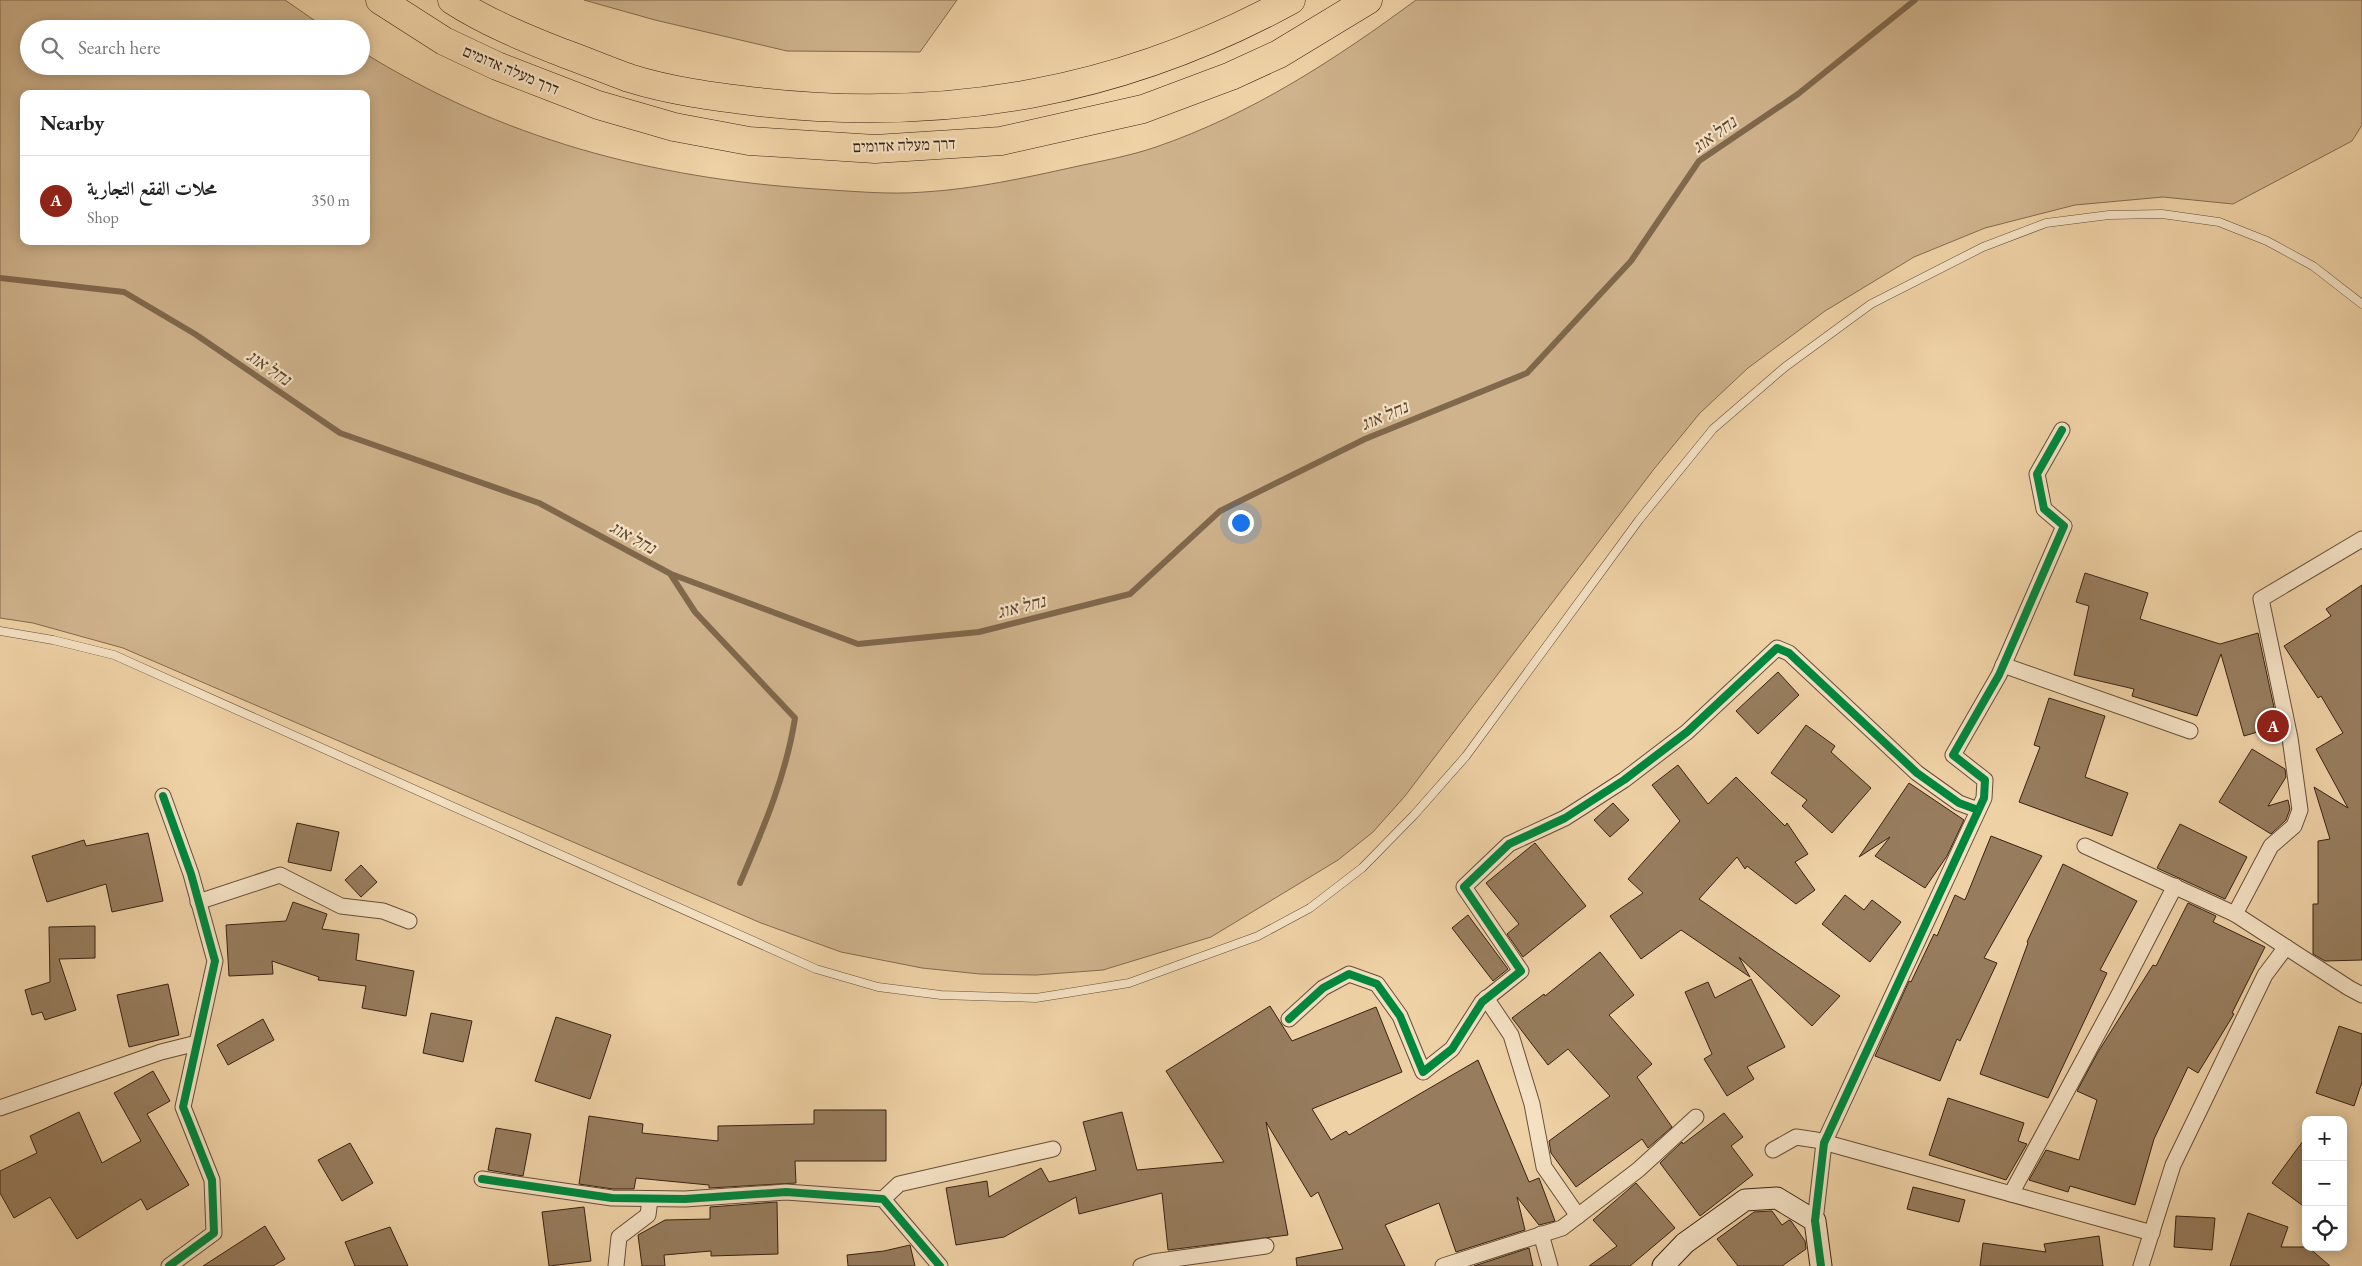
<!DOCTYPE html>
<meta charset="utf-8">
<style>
:root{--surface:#fff;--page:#f6f6f6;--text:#222;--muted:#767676;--line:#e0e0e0;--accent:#8f2418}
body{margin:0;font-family:"EB Garamond",Amiri,"Frank Ruhl Libre",serif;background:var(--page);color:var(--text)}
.controls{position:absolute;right:15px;bottom:15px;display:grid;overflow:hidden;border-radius:10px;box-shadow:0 2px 12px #0003}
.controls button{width:45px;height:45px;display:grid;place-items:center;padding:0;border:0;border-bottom:1px solid var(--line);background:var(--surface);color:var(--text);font:25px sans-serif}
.you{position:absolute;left:1240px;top:522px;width:18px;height:18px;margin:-12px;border:4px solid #fff;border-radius:50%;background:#1a73e8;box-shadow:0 0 0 8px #1a73e833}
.badge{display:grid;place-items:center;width:32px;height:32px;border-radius:50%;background:var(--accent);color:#fff;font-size:16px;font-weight:700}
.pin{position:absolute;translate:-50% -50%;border:2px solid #fff;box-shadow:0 1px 5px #0006}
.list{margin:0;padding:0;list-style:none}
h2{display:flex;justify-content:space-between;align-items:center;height:65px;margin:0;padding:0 20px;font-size:21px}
h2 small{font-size:16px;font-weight:400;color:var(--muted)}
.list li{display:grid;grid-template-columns:32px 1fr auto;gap:15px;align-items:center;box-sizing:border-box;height:90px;padding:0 20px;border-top:1px solid var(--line)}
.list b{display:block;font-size:19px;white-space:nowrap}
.list p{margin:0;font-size:16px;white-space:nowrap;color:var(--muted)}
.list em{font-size:16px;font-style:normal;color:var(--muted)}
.icon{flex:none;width:28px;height:28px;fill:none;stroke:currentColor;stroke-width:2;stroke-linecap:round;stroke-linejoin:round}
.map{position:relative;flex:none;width:2362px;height:1266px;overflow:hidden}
.search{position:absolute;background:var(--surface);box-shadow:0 2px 12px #0003;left:20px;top:20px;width:350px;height:55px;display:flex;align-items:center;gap:12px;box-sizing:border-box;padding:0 18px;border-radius:28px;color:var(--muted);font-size:19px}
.panel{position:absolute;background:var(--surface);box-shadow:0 2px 12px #0003;left:20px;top:90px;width:350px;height:155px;border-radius:10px}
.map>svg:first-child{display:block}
.green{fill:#cfb38c;stroke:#846a4f;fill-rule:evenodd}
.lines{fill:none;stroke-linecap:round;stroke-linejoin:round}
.stream{stroke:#80684c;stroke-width:6}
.building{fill:#977d5e;stroke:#392212}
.lane-casing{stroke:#664e37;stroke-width:9}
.street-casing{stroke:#664e37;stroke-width:17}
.secondary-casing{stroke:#392212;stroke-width:23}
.highway-casing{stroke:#392212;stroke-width:29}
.lane{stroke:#f4e1c4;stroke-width:8}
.street{stroke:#f4e1c4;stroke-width:15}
.secondary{stroke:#f4e1c4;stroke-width:21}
.highway{stroke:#eed1a5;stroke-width:28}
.cycleway-casing{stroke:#f4e1c4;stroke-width:11}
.cycleway{stroke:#00873e;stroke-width:8}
.labels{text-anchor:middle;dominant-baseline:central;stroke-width:4.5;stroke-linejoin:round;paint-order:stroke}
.street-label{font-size:16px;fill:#392212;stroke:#f4e1c4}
.water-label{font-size:18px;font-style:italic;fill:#5d452f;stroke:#f4e1c4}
</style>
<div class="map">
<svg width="2362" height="1266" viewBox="0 0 2362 1266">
<rect width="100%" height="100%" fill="#eed1a5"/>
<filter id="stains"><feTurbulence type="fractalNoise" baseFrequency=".004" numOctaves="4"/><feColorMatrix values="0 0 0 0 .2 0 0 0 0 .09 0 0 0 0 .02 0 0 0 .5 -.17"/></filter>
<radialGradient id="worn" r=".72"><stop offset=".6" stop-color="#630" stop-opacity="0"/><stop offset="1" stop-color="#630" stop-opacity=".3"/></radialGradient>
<g class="green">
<path d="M0,0H285L327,29H29V66H361V51C502,139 651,178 816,189C851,191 888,195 924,192C975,189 1024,178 1074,167C1101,161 1130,156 1156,147C1252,114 1336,59 1416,0H2362V125L2352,141L2233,204L2163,197L2075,205L1985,228L1914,257L1825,311L1748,368L1700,413L1654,469L1405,796L1373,832L1338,860L1211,937L1103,970L1036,975L980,974L922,968L841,952L761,923L123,648L33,623L0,618ZM24,94H366V241H24Z"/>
<polygon points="584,0 957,0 920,52 787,51 655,20"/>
</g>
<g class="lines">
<g class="stream">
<polyline points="0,278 124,292 195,334 340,433 539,503 671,574 858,644 979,632 1130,594 1220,511 1365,439 1527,373 1631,261 1699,161 1798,94 1915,0"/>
<path d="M671,575L695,612L795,718C786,776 763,829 740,883"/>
</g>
</g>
<g class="building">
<polygon points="2085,573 2148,593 2140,619 2220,644 2258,633 2278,726 2244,736 2221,654 2197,716 2132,696 2134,689 2074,675 2089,606 2076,602"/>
<polygon points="2362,585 2362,960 2325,961 2313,954 2313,904 2318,904 2318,841 2330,839 2314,787 2348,808 2316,749 2343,733 2321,696 2318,698 2284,646 2331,616 2326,609"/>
<polygon points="1778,672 1799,695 1758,734 1736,711"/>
<polygon points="2049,698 2105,716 2085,777 2128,793 2112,836 2019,802 2040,747 2034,745"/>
<polygon points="1806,725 1835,746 1831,752 1871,788 1832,833 1802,806 1807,800 1771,773"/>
<polygon points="2252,749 2285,769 2286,777 2268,806 2288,800 2290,809 2286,820 2271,834 2219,802"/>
<polygon points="1678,765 1708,804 1736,777 1785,826 1787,823 1808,854 1795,862 1815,890 1796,904 1747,866 1745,869 1737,857 1699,899 1840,996 1812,1026 1739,957 1750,977 1681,930 1641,959 1610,916 1643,893 1628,879 1680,821 1652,785"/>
<polygon points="1909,783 1964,820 1947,856 1925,888 1875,856 1890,837 1859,857"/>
<polygon points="1613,803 1629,820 1610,837 1594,820"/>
<polygon points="297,823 339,832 331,871 288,862"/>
<polygon points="2180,824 2247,857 2225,899 2157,868"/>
<polygon points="148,833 163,901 112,912 106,884 47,902 32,856 84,840 86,846"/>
<polygon points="1991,836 2042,856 1984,958 1997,963 1960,1041 1957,1039 1940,1081 1875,1056 1909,981 1911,982 1934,934 1937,936 1955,895 1965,900"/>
<polygon points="1535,843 1586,906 1523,957 1507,934 1519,924 1486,883"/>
<polygon points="2063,864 2137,901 2100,970 2107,973 2048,1098 1980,1074 2028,943 2027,942"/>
<polygon points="361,865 377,882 361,897 345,880"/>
<polygon points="1845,895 1864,910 1872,900 1901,922 1870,962 1822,924"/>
<polygon points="293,902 327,914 322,929 359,934 356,960 414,971 406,1016 362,1008 366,986 318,980 319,977 272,961 273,974 229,976 226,925 286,921"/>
<polygon points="2188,903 2216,916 2213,922 2265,947 2232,1013 2234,1014 2198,1073 2188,1067 2154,1139 2135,1205 2070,1186 2068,1192 2029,1180 2046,1150 2079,1160 2097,1100 2077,1091 2098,1052 2153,965 2156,966"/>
<polygon points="1468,915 1508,969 1493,981 1452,928"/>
<polygon points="95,926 95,958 59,959 76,1010 45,1020 42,1012 32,1015 25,990 50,982 49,927"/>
<polygon points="1600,952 1634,995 1609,1015 1652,1064 1637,1077 1672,1127 1648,1148 1642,1139 1576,1187 1551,1153 1549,1141 1610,1096 1568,1049 1548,1065 1512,1018 1544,994 1545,996"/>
<polygon points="1751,979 1785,1047 1747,1067 1754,1079 1727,1096 1704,1059 1712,1054 1685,992 1708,982 1715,998"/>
<polygon points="168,984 179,1035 129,1047 117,995"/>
<polygon points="1270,1006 1292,1041 1376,1007 1402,1072 1312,1109 1331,1140 1346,1131 1349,1135 1478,1060 1529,1182 1539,1178 1555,1221 1539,1225 1517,1197 1525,1230 1456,1252 1439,1203 1385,1225 1405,1266 1297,1266 1296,1258 1343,1249 1318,1192 1311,1197 1266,1122 1288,1235 1168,1250 1162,1193 1079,1214 1076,1197 1004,1237 956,1245 946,1188 987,1181 989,1197 1041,1168 1049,1182 1096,1170 1083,1122 1122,1112 1137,1170 1224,1162 1166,1071"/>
<polygon points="431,1013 472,1021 463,1062 423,1053"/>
<polygon points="556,1017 611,1035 590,1099 535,1081"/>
<polygon points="263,1019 274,1040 228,1065 217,1045"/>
<polygon points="2339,1026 2362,1034 2362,1082 2354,1106 2316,1093"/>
<polygon points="153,1071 170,1101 147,1114 189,1185 147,1210 141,1199 77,1239 50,1197 14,1218 0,1193 0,1171 37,1153 30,1136 79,1112 102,1163 141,1141 114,1093"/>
<polygon points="1948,1098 2024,1123 2018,1141 2027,1144 2006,1180 1929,1155"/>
<polygon points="814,1110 886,1110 886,1161 795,1161 796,1183 709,1188 709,1185 636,1178 634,1189 613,1189 579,1184 589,1116 643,1124 642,1133 718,1141 718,1126 814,1124"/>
<polygon points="1724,1113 1743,1137 1731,1146 1753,1175 1700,1216 1660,1163 1682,1142 1683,1144"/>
<polygon points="496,1128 531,1134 523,1176 488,1170"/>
<polygon points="2306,1137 2306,1208 2272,1183"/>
<polygon points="350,1143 373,1183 342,1201 318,1160"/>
<polygon points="1636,1183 1675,1228 1630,1266 1589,1266 1617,1246 1593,1220"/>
<polygon points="1913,1187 1965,1200 1959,1222 1907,1209"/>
<polygon points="777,1202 778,1254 711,1256 711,1251 664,1255 665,1266 642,1266 638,1235 665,1220 710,1219 710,1207"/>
<polygon points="584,1207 591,1261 549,1266 542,1212"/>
<polygon points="1772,1211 1782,1225 1789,1220 1791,1221 1805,1241 1806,1249 1782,1266 1738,1266 1717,1239 1754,1212"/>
<polygon points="2248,1213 2288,1227 2281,1247 2308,1247 2330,1266 2230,1266"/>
<polygon points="2176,1216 2215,1218 2212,1250 2174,1247"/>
<polygon points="265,1226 285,1259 273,1266 203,1266"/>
<polygon points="390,1227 408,1266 355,1266 345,1242"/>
<polygon points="2099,1236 2103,1266 1980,1266 1983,1243 2046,1252 2044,1244"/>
<polygon points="910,1245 915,1266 848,1266 847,1255 884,1251"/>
<polygon points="1529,1248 1533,1266 1474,1266"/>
</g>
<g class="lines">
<g class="lane-casing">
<polyline id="lane" points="0,631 53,640 114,655 816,969 878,987 941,995 1036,998 1129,983 1258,936 1310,908 1362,868 1414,815 1466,756 1639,520 1713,429 1785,367 1871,304 1983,247 2046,223 2109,215 2162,214 2219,222 2267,241 2313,266 2362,304"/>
</g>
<g class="street-casing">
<g id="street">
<polyline points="2003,665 2190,731"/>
<polyline points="163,796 191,874 215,961 183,1107 212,1180 214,1233 169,1266"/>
<polyline points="2085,846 2235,914 2349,988 2362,995"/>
<polyline points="198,902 280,875 341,906 383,911 409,921"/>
<polyline points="2235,914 2271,846 2294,826 2300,810 2290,738 2261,599 2362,539"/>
<polyline points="1486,998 1511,1035 1532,1104 1544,1167 1578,1216"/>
<polyline points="1289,1019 1323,988 1349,974 1377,984 1400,1016 1423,1072 1452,1049 1482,1002 1521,971 1464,887 1509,844 1565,818 1624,780 1687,732 1777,648 1789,653 1917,773 1959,803 1978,810"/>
<polyline points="0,1108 161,1052 197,1043"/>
<polyline points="1773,1150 1796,1137 1816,1140 2152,1233"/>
<polyline points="482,1179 612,1198 685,1199 786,1192 883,1199 940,1266"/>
<polyline points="2011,1194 2117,998 2175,886"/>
<polyline points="883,1199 899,1184 1053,1149"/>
<polyline points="1815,1221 1824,1143 1984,798 1985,780 1953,755 1999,675 2064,526 2044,509 2037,474 2062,430"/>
<polyline points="1541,1234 1550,1266"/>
<polyline points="616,1266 619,1237 648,1215 650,1199"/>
<polyline points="1141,1266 1153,1262 1266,1246"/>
<polyline points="1443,1266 1562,1228 1638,1170 1696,1117"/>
<polyline points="2141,1266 2173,1165 2265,975 2286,947"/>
</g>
</g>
<g class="secondary-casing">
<polyline id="secondary" points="1663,1266 1685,1243 1745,1200 1777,1198 1815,1221 1821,1266"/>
</g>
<g class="highway-casing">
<g id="highway">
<polyline points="380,0 444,41 497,66 598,105 674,127 749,141 875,149 1001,141 1143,109 1231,76 1279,54 1368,0"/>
<path d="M452,0C486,22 525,38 563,53C585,61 607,70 629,78C670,91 716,97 759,102C948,123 1123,92 1291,0"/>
</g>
</g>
<use href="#lane" class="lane"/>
<use href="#street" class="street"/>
<use href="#secondary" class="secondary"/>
<use href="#highway" class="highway"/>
<g class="cycleway-casing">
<g id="cycleway">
<polyline points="163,796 191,874 215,961 183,1107 212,1180 214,1233 169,1266"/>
<polyline points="1289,1019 1323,988 1349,974 1377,984 1400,1016 1423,1072 1452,1049 1482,1002 1521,971 1464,887 1509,844 1565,818 1624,780 1687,732 1777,648 1789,653 1917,773 1959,803 1978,810"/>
<polyline points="482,1179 612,1198 685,1199 786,1192 883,1199 940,1266"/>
<polyline points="1821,1266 1815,1221 1824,1143 1984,798 1985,780 1953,755 1999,675 2064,526 2044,509 2037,474 2062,430"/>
</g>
</g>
<use href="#cycleway" class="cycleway"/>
</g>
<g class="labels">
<g class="street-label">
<text transform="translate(511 70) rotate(23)">דרך מעלה אדומים</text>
<text transform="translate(904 145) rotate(-2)">דרך מעלה אדומים</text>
</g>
<g class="water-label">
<text transform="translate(1714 134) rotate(-36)">נחל אוג</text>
<text transform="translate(269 367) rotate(34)">נחל אוג</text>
<text transform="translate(1384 415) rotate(-23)">נחל אוג</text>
<text transform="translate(633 537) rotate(29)">נחל אוג</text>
<text transform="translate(1021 606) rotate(-14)">נחל אוג</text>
</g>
</g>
<rect width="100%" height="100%" filter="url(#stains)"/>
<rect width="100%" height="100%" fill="url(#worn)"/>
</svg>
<div class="controls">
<button>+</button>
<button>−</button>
<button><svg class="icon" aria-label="locate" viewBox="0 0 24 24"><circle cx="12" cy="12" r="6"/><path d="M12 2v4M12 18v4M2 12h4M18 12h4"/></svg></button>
</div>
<div class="you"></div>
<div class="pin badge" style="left:2273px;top:726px">A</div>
<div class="search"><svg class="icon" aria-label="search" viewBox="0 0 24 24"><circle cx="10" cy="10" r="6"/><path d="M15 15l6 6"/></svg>Search here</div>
<section class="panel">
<h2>Nearby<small></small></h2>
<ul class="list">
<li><span class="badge">A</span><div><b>محلات الفقع التجارية</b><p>Shop</p></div><em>350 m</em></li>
</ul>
</section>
</div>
